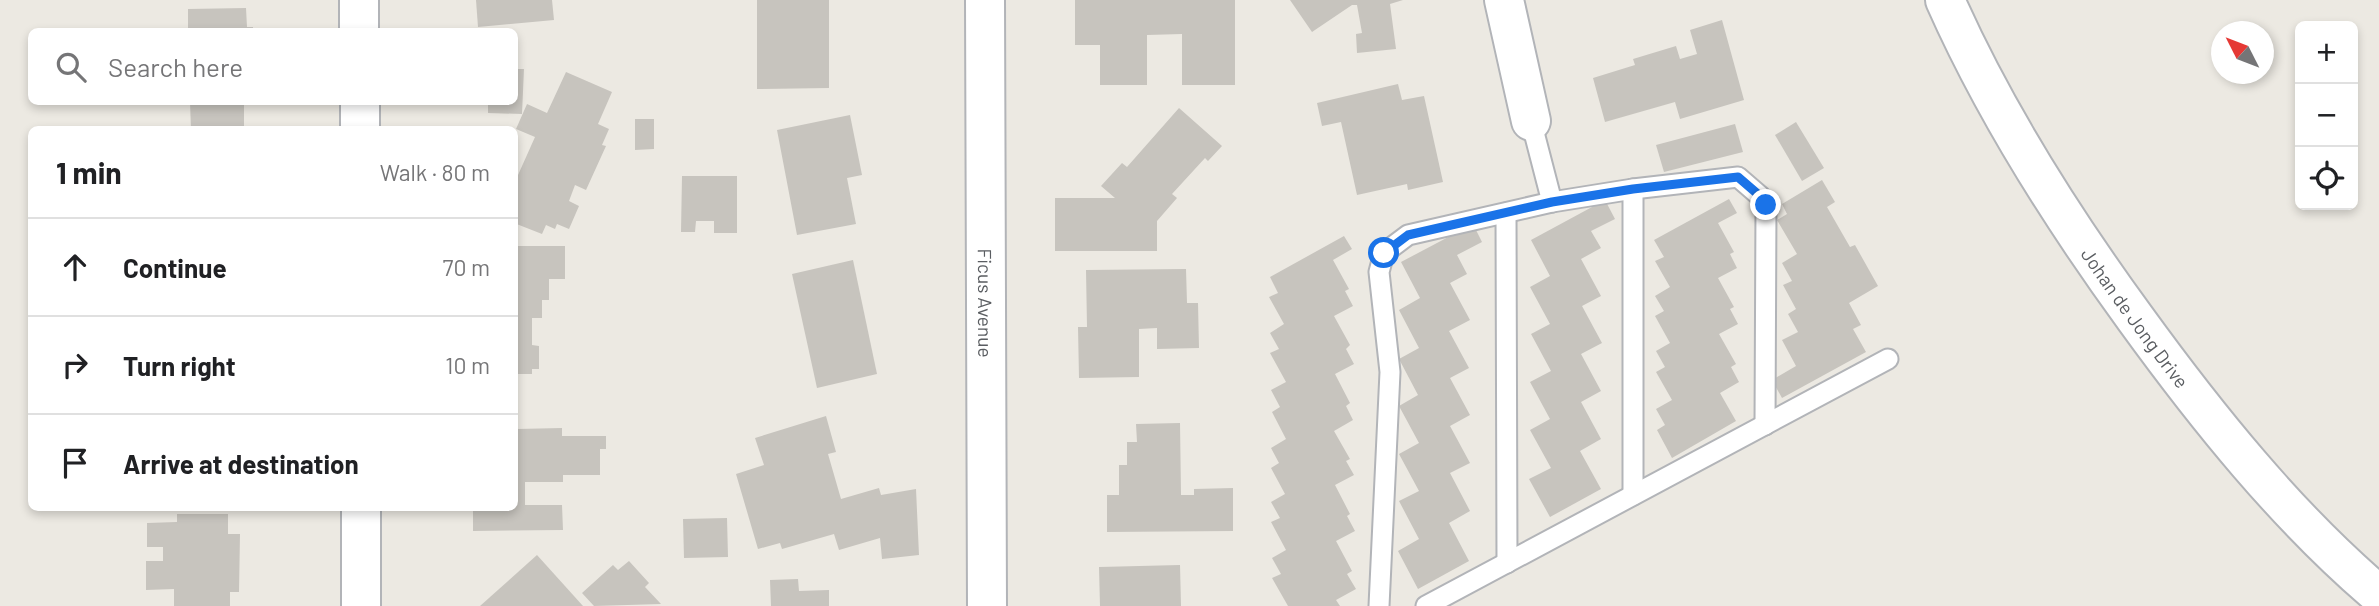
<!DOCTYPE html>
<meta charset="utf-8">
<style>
:root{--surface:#fff;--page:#f2f2f2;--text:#202124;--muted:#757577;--line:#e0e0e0}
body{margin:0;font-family:Barlow,sans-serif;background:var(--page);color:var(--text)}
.controls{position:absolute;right:21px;top:21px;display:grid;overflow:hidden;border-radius:10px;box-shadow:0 4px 10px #0003}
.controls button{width:63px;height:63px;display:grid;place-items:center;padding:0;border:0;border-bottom:2px solid var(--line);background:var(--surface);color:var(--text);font:35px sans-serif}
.compass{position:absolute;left:2211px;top:21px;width:63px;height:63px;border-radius:50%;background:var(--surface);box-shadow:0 4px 10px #0003;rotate:312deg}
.stop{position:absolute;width:21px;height:21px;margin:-16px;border:5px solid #1a73e8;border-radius:50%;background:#fff}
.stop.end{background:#1a73e8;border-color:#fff;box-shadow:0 2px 7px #0008}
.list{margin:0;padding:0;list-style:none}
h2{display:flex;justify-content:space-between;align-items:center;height:91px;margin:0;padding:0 28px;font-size:30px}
h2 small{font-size:23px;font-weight:400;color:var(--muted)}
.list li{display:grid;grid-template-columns:46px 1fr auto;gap:21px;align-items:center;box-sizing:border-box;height:98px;padding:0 28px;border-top:2px solid var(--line)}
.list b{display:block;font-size:26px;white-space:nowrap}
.list em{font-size:23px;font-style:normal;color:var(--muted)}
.icon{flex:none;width:38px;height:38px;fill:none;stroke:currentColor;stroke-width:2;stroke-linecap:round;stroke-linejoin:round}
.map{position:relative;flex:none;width:2379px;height:606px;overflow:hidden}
.search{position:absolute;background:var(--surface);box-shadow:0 4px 10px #0003;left:28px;top:28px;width:490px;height:77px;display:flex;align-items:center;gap:18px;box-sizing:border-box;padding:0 24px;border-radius:10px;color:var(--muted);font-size:26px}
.panel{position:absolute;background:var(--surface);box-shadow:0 4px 10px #0003;left:28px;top:126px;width:490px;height:385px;border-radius:10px}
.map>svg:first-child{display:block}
.building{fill:#c7c4be}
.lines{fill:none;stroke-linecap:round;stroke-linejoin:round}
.service-casing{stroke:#b2b4b8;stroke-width:23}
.minor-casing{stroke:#b2b4b8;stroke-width:42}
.tertiary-casing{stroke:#b2b4b8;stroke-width:42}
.service{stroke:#fff;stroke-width:19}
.minor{stroke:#fff;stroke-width:38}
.tertiary{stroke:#fff;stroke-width:38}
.route{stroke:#1a73e8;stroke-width:9}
.labels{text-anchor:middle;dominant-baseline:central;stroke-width:5;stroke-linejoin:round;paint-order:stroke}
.street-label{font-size:19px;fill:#5a5d61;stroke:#fff}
</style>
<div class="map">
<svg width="2379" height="606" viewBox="0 0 2379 606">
<rect width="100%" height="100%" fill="#ece9e2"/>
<g class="building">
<polygon points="476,0 552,0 554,20 478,27"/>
<polygon points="757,0 829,0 829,88 757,89"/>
<polygon points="1075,0 1235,0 1235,85 1182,85 1182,34 1147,35 1147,85 1100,85 1100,45 1075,45"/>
<polygon points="1290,0 1403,0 1390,4 1396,49 1357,53 1356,34 1362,33 1357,5 1352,5 1312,32"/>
<polygon points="246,8 247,27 253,27 253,32 188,32 188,9"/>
<polygon points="1722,20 1744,100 1680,119 1675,102 1605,122 1593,78 1635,65 1633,59 1676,46 1680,59 1697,54 1690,30"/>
<polygon points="514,69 524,69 522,114 488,113 488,102 514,102"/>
<polygon points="566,72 612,92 598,124 609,129 602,145 606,146 586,190 575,185 569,201 579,206 569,229 557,224 555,229 546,225 542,234 514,223 514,184 535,137 516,129 527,104 547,113"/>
<polygon points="1398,84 1402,100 1424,96 1443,182 1408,190 1407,184 1357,195 1341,122 1322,126 1317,103"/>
<polygon points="190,102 244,102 244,130 191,130"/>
<polygon points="1179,108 1222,146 1208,161 1205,158 1172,194 1177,198 1157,221 1157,251 1055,251 1055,198 1115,198 1101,186 1122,163 1127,167"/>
<polygon points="850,115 862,175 847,178 856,224 797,235 777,130"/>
<polygon points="635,119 654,119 654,149 635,150"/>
<polygon points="1796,122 1824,168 1802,181 1775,135"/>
<polygon points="1735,124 1743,152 1664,172 1656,145"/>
<polygon points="682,176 737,176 737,233 714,233 714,221 696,221 695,232 681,232"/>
<polygon points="1822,180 1835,202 1827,207 1850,247 1855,245 1878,286 1849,303 1861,325 1853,329 1866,352 1782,398 1772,380 1796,366 1782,340 1798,332 1788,314 1796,309 1783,285 1792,281 1782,263 1797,254 1777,220 1787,214 1782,204"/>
<polygon points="1729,199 1737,213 1718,223 1734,252 1730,254 1737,268 1718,278 1734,307 1730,309 1738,324 1719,334 1736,364 1731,367 1739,382 1720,393 1736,421 1672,458 1657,430 1665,425 1656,409 1672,400 1656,372 1665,367 1656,351 1670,343 1655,316 1664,311 1655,296 1670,287 1655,261 1664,257 1654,240"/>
<polygon points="1605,200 1615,219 1591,231 1601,248 1581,259 1601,296 1582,306 1602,343 1581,354 1601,391 1581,402 1601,439 1580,451 1601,489 1550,517 1529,479 1551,468 1530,430 1550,419 1530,382 1551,371 1531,334 1550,324 1530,287 1550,276 1531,240"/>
<polygon points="1473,224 1482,242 1457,255 1467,274 1450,283 1470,320 1449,331 1469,368 1450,378 1470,415 1450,426 1470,463 1450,473 1470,511 1449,523 1469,561 1418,589 1398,551 1419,539 1399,501 1419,491 1399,454 1419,443 1399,406 1418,395 1399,359 1419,348 1399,310 1420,298 1401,262"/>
<polygon points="1344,236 1352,249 1333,260 1349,289 1345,291 1353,306 1334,316 1350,345 1346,349 1354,364 1335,374 1350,403 1346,406 1353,420 1334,431 1350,459 1346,461 1354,475 1335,485 1350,514 1347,516 1355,531 1336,541 1352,571 1347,574 1356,589 1336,600 1340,606 1288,606 1272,578 1281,574 1272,558 1286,550 1271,522 1280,518 1271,502 1285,494 1271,468 1279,463 1271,448 1286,439 1272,412 1280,407 1271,390 1286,382 1270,353 1279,349 1270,333 1284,324 1269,297 1278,293 1270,277"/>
<polygon points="514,246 565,246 565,279 549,279 549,300 542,300 542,318 532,318 532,345 539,346 539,369 532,369 532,374 514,374"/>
<polygon points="853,260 877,374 817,388 792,274"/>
<polygon points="1186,269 1187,303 1198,303 1199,348 1157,349 1157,328 1139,329 1139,377 1079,378 1078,327 1087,327 1086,270"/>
<polygon points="826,416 836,452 828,454 841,499 879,488 881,495 916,489 919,555 882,559 880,538 839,550 834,534 782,549 780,543 758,549 736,474 764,465 755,438"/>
<polygon points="514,422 517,422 517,429 562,428 562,436 606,436 606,449 600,449 600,475 563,475 563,482 525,482 525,505 562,505 563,530 473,531 473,508 514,508"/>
<polygon points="1180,423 1181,495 1194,495 1194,489 1233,488 1233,531 1107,532 1107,495 1119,495 1119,465 1127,465 1127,442 1137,442 1136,424"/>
<polygon points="177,514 228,514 228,534 240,534 239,592 230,592 230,606 174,606 174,589 146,590 146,561 163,561 163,547 147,547 147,523 177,522"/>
<polygon points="727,518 728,557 684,558 683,519"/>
<polygon points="537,555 583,606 480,606"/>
<polygon points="629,561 649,583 645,587 661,604 594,606 582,593 613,565 618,570"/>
<polygon points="1180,565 1181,606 1100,606 1099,567"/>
<polygon points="798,579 799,591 829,590 829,606 771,606 770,580"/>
</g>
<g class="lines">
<g class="service-casing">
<g id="service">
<polyline points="1531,121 1552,202"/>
<polyline points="1506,213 1507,563"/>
<polyline points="1633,495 1633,189"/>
<polyline points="1379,606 1390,372 1379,272 1384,253 1408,235 1552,202 1633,189 1738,177 1760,196 1766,205 1765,425"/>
<polyline points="1426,606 1888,359"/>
</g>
</g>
<g class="minor-casing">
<g id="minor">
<polyline points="359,0 359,32"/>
<path id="s1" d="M985,0L987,606"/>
<polyline points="1504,0 1531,121"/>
<polyline points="360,102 360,130"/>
<polyline points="361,508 361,606"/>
</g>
</g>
<g class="tertiary-casing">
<g id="tertiary">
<path id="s2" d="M1945,0C1995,113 2062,218 2135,318C2206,416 2287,517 2379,595"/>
</g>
</g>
<use href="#service" class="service"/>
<use href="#minor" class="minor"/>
<use href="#tertiary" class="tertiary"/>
</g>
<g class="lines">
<polyline class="route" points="1384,253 1408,235 1552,202 1633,189 1738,177 1760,196 1766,205"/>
</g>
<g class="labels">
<g class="street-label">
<text stroke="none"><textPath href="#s1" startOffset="303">Ficus Avenue</textPath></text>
<text stroke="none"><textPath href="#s2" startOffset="371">Johan de Jong Drive</textPath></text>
</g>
</g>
</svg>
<div class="controls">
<button>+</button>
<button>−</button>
<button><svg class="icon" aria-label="locate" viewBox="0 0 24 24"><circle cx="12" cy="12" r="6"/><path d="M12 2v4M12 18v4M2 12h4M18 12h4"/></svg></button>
</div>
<svg class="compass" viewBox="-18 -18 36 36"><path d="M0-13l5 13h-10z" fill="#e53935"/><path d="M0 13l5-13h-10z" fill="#757577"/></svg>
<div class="stop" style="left:1384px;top:253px"></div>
<div class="stop end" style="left:1766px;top:205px"></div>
<div class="search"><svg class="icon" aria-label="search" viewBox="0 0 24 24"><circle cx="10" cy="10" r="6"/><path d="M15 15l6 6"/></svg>Search here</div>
<section class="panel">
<h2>1 min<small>Walk · 80 m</small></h2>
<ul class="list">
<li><svg class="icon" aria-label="ahead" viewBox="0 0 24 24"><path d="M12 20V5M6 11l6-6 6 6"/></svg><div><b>Continue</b></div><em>70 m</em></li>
<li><svg class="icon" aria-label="right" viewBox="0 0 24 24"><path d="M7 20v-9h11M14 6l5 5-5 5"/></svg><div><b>Turn right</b></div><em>10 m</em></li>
<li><svg class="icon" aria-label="arrive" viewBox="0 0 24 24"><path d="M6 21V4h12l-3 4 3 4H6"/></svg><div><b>Arrive at destination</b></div></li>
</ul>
</section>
</div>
